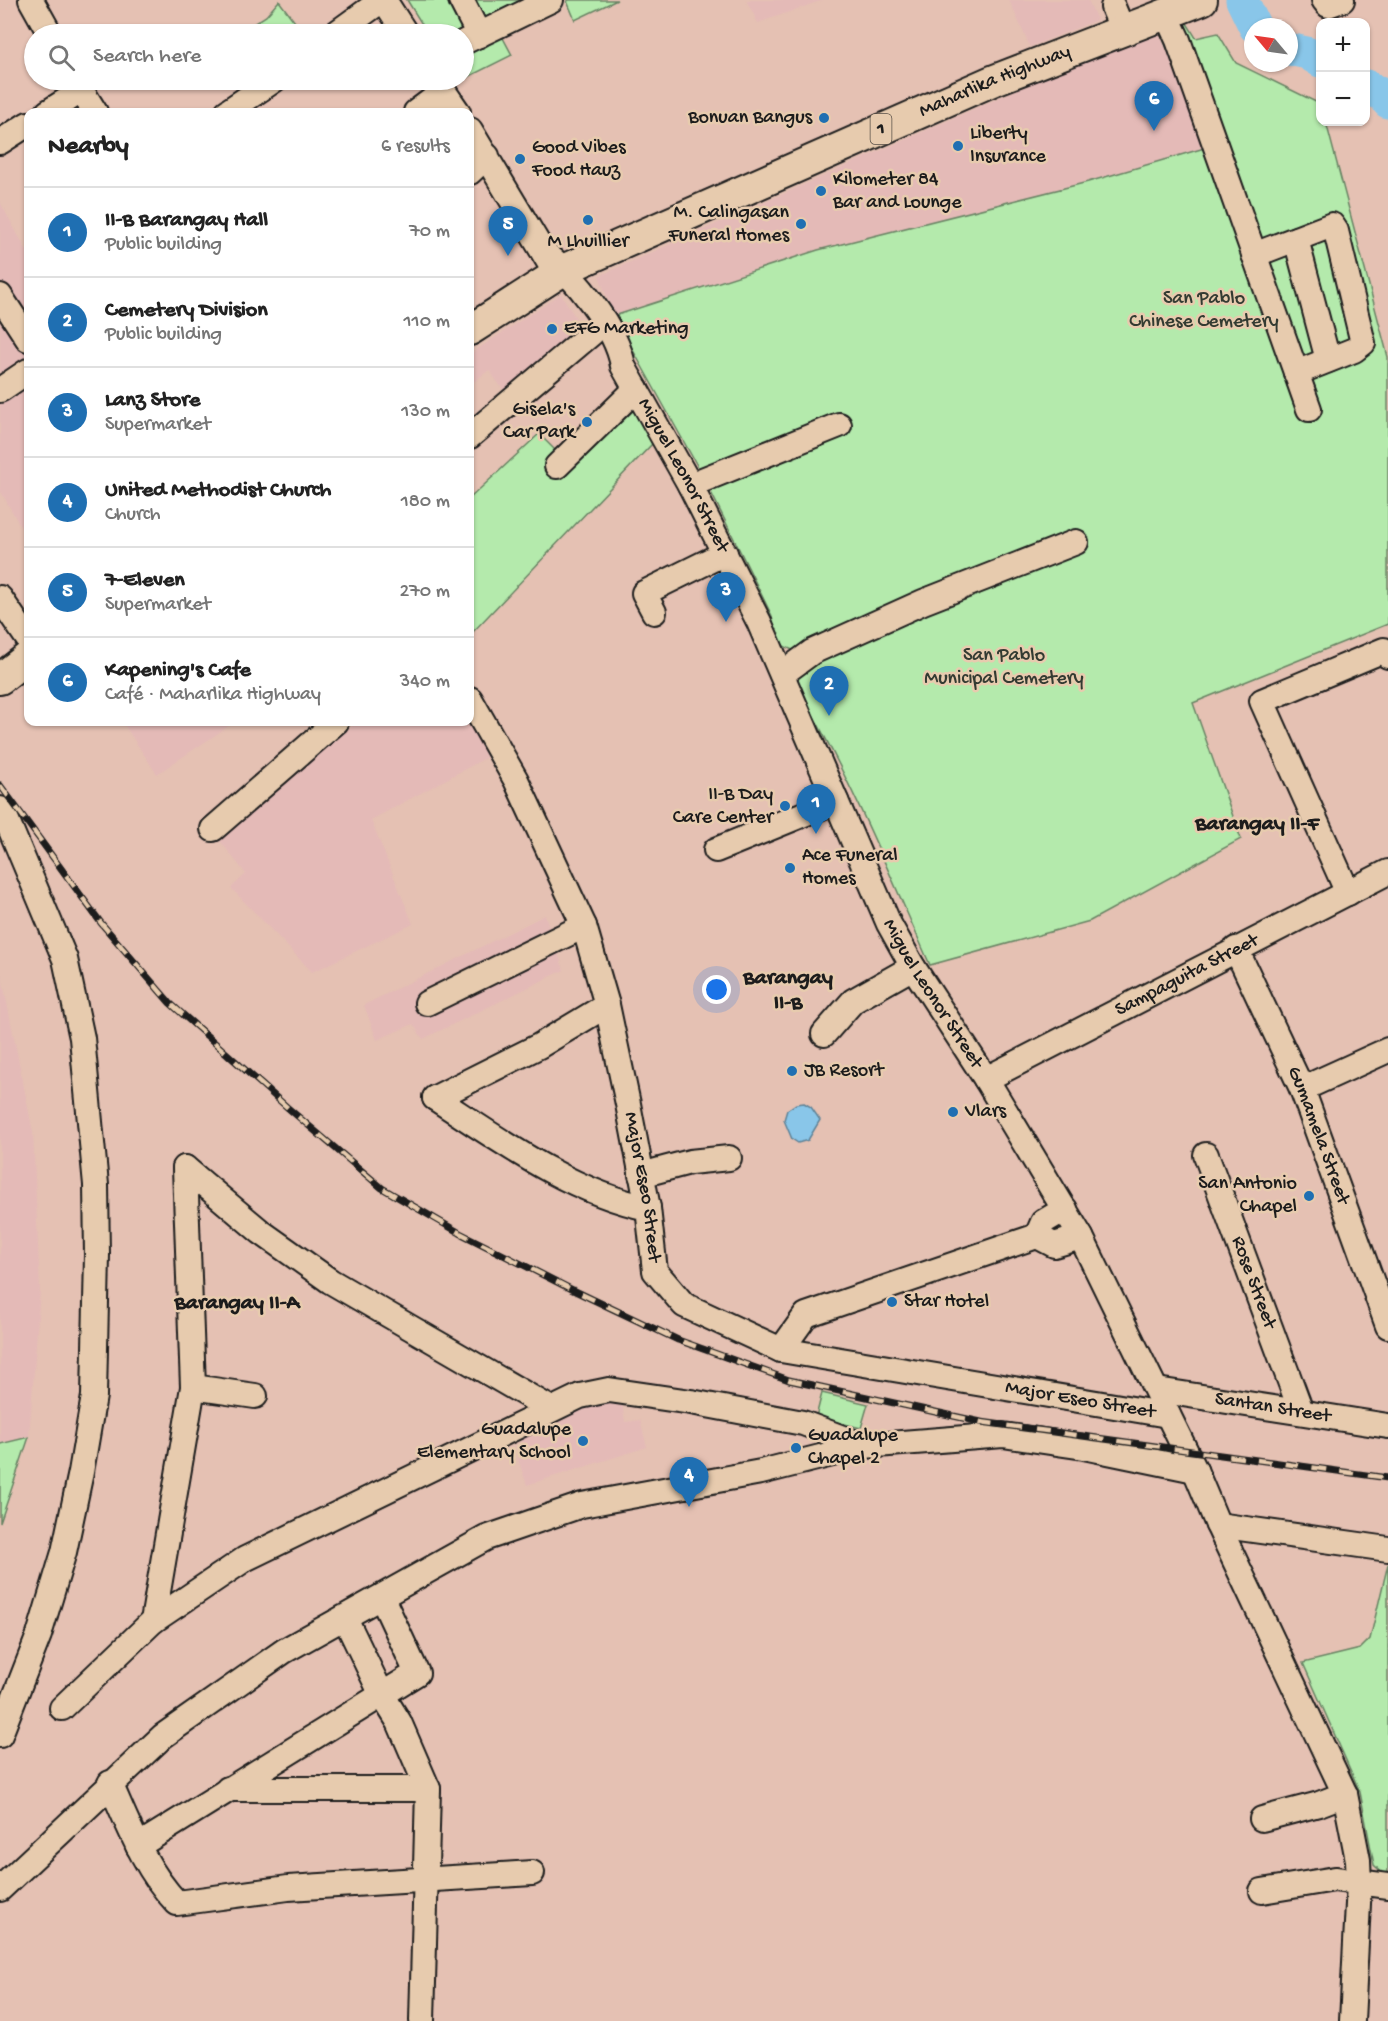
<!DOCTYPE html>
<meta charset="utf-8">
<style>
:root{--surface:#fff;--page:#f2f2f2;--text:#222;--muted:#767676;--line:#e0e0e0;--accent:#1f6fb2}
body{margin:0;font-family:"Gochi Hand",sans-serif;background:var(--page);color:var(--text)}
.controls{position:absolute;right:18px;top:18px;display:grid;overflow:hidden;border-radius:12px;box-shadow:0 2px 4px #0004}
.controls button{width:54px;height:54px;display:grid;place-items:center;padding:0;border:0;border-bottom:2px solid var(--line);background:var(--surface);color:var(--text);font:30px sans-serif}
.compass{position:absolute;left:1244px;top:18px;width:54px;height:54px;border-radius:50%;background:var(--surface);box-shadow:0 2px 4px #0004;rotate:299deg}
.you{position:absolute;left:717px;top:990px;width:21px;height:21px;margin:-15px;border:4px solid #fff;border-radius:50%;background:#1a73e8;box-shadow:0 0 0 9px #1a73e833}
.badge{display:grid;place-items:center;width:39px;height:39px;border-radius:50%;background:var(--accent);color:#fff;font-size:20px;font-weight:700}
.pin{position:absolute;translate:-50% -50px;filter:drop-shadow(0 2px 3px #0008)}
.pin::after{content:'';position:absolute;top:32px;width:21px;height:18px;background:inherit;clip-path:polygon(0 0,100% 0,50% 100%)}
.list{margin:0;padding:0;list-style:none}
h2{display:flex;justify-content:space-between;align-items:center;height:78px;margin:0;padding:0 24px;font-size:26px}
h2 small{font-size:20px;font-weight:400;color:var(--muted)}
.list li{display:grid;grid-template-columns:39px 1fr auto;gap:18px;align-items:center;box-sizing:border-box;height:90px;padding:0 24px;border-top:2px solid var(--line)}
.list b{display:block;font-size:22px;white-space:nowrap}
.list p{margin:0;font-size:20px;white-space:nowrap;color:var(--muted)}
.list em{font-size:20px;font-style:normal;color:var(--muted)}
.icon{flex:none;width:33px;height:33px;fill:none;stroke:currentColor;stroke-width:2;stroke-linecap:round;stroke-linejoin:round}
.map{position:relative;flex:none;width:1388px;height:2021px;overflow:hidden}
.search{position:absolute;background:var(--surface);box-shadow:0 2px 4px #0004;left:24px;top:24px;width:450px;height:66px;display:flex;align-items:center;gap:15px;box-sizing:border-box;padding:0 21px;border-radius:33px;color:var(--muted);font-size:22px}
.panel{position:absolute;background:var(--surface);box-shadow:0 2px 4px #0004;left:24px;top:108px;width:450px;height:618px;border-radius:12px}
.map>svg:first-child{display:block}
.built{fill:#e4bab7}
.green{fill:#b4eaac;stroke:#688364;stroke-width:1.5}
.water{fill:#89c6e9;stroke:#5d8297;stroke-width:1.5}
.lines{fill:none;stroke-linecap:round;stroke-linejoin:round}
.river{stroke:#89c6e9;stroke-width:33}
.minor-casing{stroke:#1c1c1c;stroke-width:28}
.major-casing{stroke:#1c1c1c;stroke-width:34}
.minor{stroke:#e7cbae;stroke-width:24}
.major{stroke:#e7cbae;stroke-width:30}
.rail-casing{stroke:#1c1c1c;stroke-width:7}
.rail{stroke:#e7cbae;stroke-width:4.5;stroke-dasharray:14;stroke-linecap:butt}
.poi-dot{fill:#1f6fb2;stroke:#e7cbae;stroke-width:2}
.labels{text-anchor:middle;dominant-baseline:central;stroke-width:5;stroke-linejoin:round;paint-order:stroke}
.shield{fill:#e7cbae;stroke:#595048;stroke-width:1.5}
.shield-label{font-size:18px;font-weight:bold;fill:#1c1c1c}
.street-label{font-size:20px;fill:#1c1c1c;stroke:#e7cbae}
.poi-label{font-size:20px;fill:#1c1c1c;stroke:#e7cbae;text-anchor:start}
.park-label{font-size:20px;fill:#333b32;stroke:#e7cbae}
.quarter-label{font-size:22px;font-weight:bold;fill:#1c1c1c;stroke:#e7cbae}
</style>
<div class="map">
<svg width="1388" height="2021" viewBox="0 0 1388 2021">
<rect width="100%" height="100%" fill="#e5c1b3"/>
<filter id="ink" filterUnits="userSpaceOnUse"><feTurbulence type="fractalNoise" baseFrequency=".0167" numOctaves="2"/><feDisplacementMap in="SourceGraphic" scale="12" xChannelSelector="R" yChannelSelector="G"/><feConvolveMatrix kernelMatrix="1 2 1 2 8 2 1 2 1" color-interpolation-filters="sRGB"/></filter>
<g filter="url(#ink)">
<g class="built">
<polygon points="746,0 823,0 758,23"/>
<polygon points="1009,0 1088,0 1097,20 1030,47"/>
<polygon points="1158,27 1208,147 1088,182 818,250 614,316 599,276"/>
<polygon points="0,202 28,253 28,540 0,490"/>
<polygon points="561,294 585,333 507,395 489,370 470,385 470,354"/>
<polygon points="122,722 235,722 157,774"/>
<polygon points="357,722 469,722 491,755 371,820 413,924 312,972 231,888 246,874 217,837"/>
<polygon points="545,915 564,970 423,1039 413,1024 377,1040 364,1005"/>
<polygon points="0,968 33,1132 40,1291 29,1437 0,1444"/>
<polygon points="588,1403 622,1403 625,1422 640,1420 647,1447 527,1485 518,1459 525,1455 519,1435"/>
</g>
<g class="green">
<polygon points="407,0 535,0 493,19 512,55 464,79 464,34 428,34"/>
<polygon points="569,0 617,0 575,20 567,1"/>
<polygon points="279,1 304,34 251,34 247,28 266,16"/>
<path d="M1185,20L1196,38L1218,33L1236,63L1320,104V122H1326L1388,357V624L1193,703L1241,839L1090,921L930,965C886,866 844,763 787,670L804,655L779,644L771,614L704,478L614,316L818,250L1088,182L1208,147L1158,27Z"/>
<polygon points="635,409 652,444 470,635 470,498 539,434 573,468"/>
<polygon points="822,1393 868,1404 861,1428 816,1417"/>
<polygon points="29,1437 0,1523 0,1444"/>
<polygon points="1388,1564 1388,1878 1374,1865 1360,1792 1303,1663 1360,1649 1370,1639"/>
</g>
<polygon class="water" points="804,1103 811,1107 820,1120 808,1140 798,1143 792,1139 784,1120 787,1110 796,1104"/>
<g class="lines">
<g class="river">
<polyline points="1242,0 1255,27"/>
<polyline points="1289,49 1307,53 1320,61"/>
<polyline points="1366,86 1386,97 1388,102"/>
</g>
<g class="minor-casing">
<g id="minor">
<polyline points="31,0 50,34"/>
<polyline points="384,0 406,34"/>
<polyline points="461,0 479,35"/>
<polyline points="1324,0 1328,5 1342,0"/>
<polyline points="1113,7 1123,31"/>
<polyline points="1166,14 1178,40 1309,409"/>
<polyline points="335,34 382,0"/>
<polyline points="464,42 551,0"/>
<polyline points="75,80 95,112"/>
<polyline points="436,80 458,112"/>
<polyline points="48,112 81,91"/>
<polyline points="227,112 274,80"/>
<polyline points="416,112 444,91"/>
<polyline points="470,130 552,267"/>
<polyline points="0,142 28,124"/>
<polyline points="470,172 487,156"/>
<polyline points="1296,239 1328,360"/>
<path id="s1" d="M544,252C574,276 617,328 623,366L690,485L759,622L889,924L913,967L986,1079L1081,1237L1195,1470L1218,1525L1345,1794L1358,1860L1359,1884L1352,2021"/>
<polyline points="1254,255 1332,225 1336,231 1363,343 1354,350 1296,373"/>
<polyline points="0,296 28,339"/>
<polyline points="0,390 28,371"/>
<polyline points="470,436 592,333"/>
<polyline points="557,466 636,389"/>
<polyline points="690,485 839,425"/>
<polyline points="0,598 28,639"/>
<polyline points="654,612 644,593 725,553"/>
<polyline points="782,674 812,652 923,602 1076,542"/>
<path id="s2" d="M470,699L516,780L584,926L607,1005L628,1104L648,1208L655,1271L684,1305L781,1350L1168,1415"/>
<polyline points="0,809 5,816 65,959 82,1038 96,1185 97,1255 94,1396 81,1472 64,1552 39,1635 0,1735"/>
<polyline points="213,829 336,722"/>
<polyline points="716,850 836,801"/>
<polyline points="1348,893 1262,701 1384,650 1388,656"/>
<path id="s3" d="M1236,949L1302,1089L1388,1326"/>
<polyline points="427,1003 584,926"/>
<polyline points="824,1034 853,1001 913,967"/>
<path id="s4" d="M986,1079L1388,872"/>
<polyline points="1302,1089 1388,1050"/>
<path d="M435,1098C501,1141 570,1192 648,1208"/>
<polyline points="435,1098 539,1046 607,1005"/>
<path id="s5" d="M1206,1155L1301,1411"/>
<polyline points="185,1168 261,1232 330,1281 551,1409"/>
<polyline points="641,1175 690,1162 729,1158"/>
<polyline points="1065,1209 1043,1222 1037,1236 1054,1245 1081,1237"/>
<polyline points="781,1350 806,1315 1037,1236"/>
<polyline points="193,1387 255,1396"/>
<path id="s6" d="M1157,1390L1388,1426"/>
<polyline points="1218,1525 1388,1549"/>
<polyline points="345,1618 381,1693 399,1722 428,1789 422,2021"/>
<polyline points="153,1621 245,1559 580,1396 609,1390 691,1402 803,1423 864,1446"/>
<polyline points="62,1708 153,1621 193,1387 185,1168"/>
<path d="M110,1783C128,1824 145,1870 177,1903L288,1888L532,1873"/>
<polyline points="228,1789 428,1789"/>
<polyline points="1262,1819 1319,1804 1345,1794"/>
<polyline points="138,1846 417,1673 382,1598"/>
<polyline points="0,1889 163,1736 284,1651 486,1538 582,1505 761,1472 864,1446 1003,1435 1084,1447 1195,1470"/>
<polyline points="1262,1891 1335,1879 1388,1886"/>
</g>
</g>
<g class="major-casing">
<g id="major">
<path id="s7" d="M470,330L565,269L992,81L1202,0"/>
<polyline points="0,679 28,657"/>
</g>
</g>
<use href="#minor" class="minor"/>
<use href="#major" class="major"/>
<g class="rail-casing">
<polyline id="rail" points="0,785 101,923 170,1003 288,1108 382,1188 460,1233 573,1290 678,1340 789,1380 981,1422 1388,1478"/>
</g>
<use href="#rail" class="rail"/>
</g>
</g>
<g class="poi-dot">
<circle cx="824" cy="118" r="6"/>
<circle cx="958" cy="146" r="6"/>
<circle cx="520" cy="159" r="6"/>
<circle cx="821" cy="191" r="6"/>
<circle cx="588" cy="220" r="6"/>
<circle cx="801" cy="224" r="6"/>
<circle cx="552" cy="329" r="6"/>
<circle cx="587" cy="422" r="6"/>
<circle cx="785" cy="806" r="6"/>
<circle cx="790" cy="868" r="6"/>
<circle cx="792" cy="1071" r="6"/>
<circle cx="953" cy="1112" r="6"/>
<circle cx="1309" cy="1196" r="6"/>
<circle cx="892" cy="1302" r="6"/>
<circle cx="583" cy="1441" r="6"/>
<circle cx="796" cy="1448" r="6"/>
</g>
<g class="labels">
<rect class="shield" x="870.5" y="114" width="21" height="30" rx="4.5"/>
<g class="shield-label">
<text x="881" y="129">1</text>
</g>
<g class="street-label">
<text stroke="none"><textPath href="#s7" startOffset="582">Maharlika Highway</textPath></text>
<text stroke="none"><textPath href="#s1" startOffset="266">Miguel Leonor Street</textPath></text>
<text stroke="none"><textPath href="#s4" startOffset="226">Sampaguita Street</textPath></text>
<text stroke="none"><textPath href="#s1" startOffset="842">Miguel Leonor Street</textPath></text>
<text stroke="none"><textPath href="#s3" startOffset="204">Gumamela Street</textPath></text>
<text stroke="none"><textPath href="#s2" startOffset="522">Major Eseo Street</textPath></text>
<text stroke="none"><textPath href="#s5" startOffset="136">Rose Street</textPath></text>
<text stroke="none"><textPath href="#s2" startOffset="1062">Major Eseo Street</textPath></text>
<text stroke="none"><textPath href="#s6" startOffset="117">Santan Street</textPath></text>
</g>
<g class="poi-label">
<text x="812" y="118" text-anchor="end">Bonuan Bangus</text>
<text x="970" y="134">Liberty<tspan x="970" dy="23">Insurance</tspan></text>
<text x="532" y="148">Good Vibes<tspan x="532" dy="23">Food Hauz</tspan></text>
<text x="833" y="180">Kilometer 84<tspan x="833" dy="23">Bar and Lounge</tspan></text>
<text x="789" y="213" text-anchor="end">M. Calingasan<tspan x="789" dy="23">Funeral Homes</tspan></text>
<text x="588" y="242" text-anchor="middle">M Lhuillier</text>
<text x="564" y="329">EFG Marketing</text>
<text x="575" y="410" text-anchor="end">Gisela's<tspan x="575" dy="23">Car Park</tspan></text>
<text x="773" y="795" text-anchor="end">II-B Day<tspan x="773" dy="23">Care Center</tspan></text>
<text x="802" y="856">Ace Funeral<tspan x="802" dy="23">Homes</tspan></text>
<text x="804" y="1071">JB Resort</text>
<text x="965" y="1112">Vlars</text>
<text x="1297" y="1184" text-anchor="end">San Antonio<tspan x="1297" dy="23">Chapel</tspan></text>
<text x="904" y="1302">Star Hotel</text>
<text x="571" y="1430" text-anchor="end">Guadalupe<tspan x="571" dy="23">Elementary School</tspan></text>
<text x="808" y="1436">Guadalupe<tspan x="808" dy="23">Chapel 2</tspan></text>
</g>
<g class="park-label">
<text x="1204" y="299">San Pablo<tspan x="1204" dy="23">Chinese Cemetery</tspan></text>
<text x="1004" y="656">San Pablo<tspan x="1004" dy="23">Municipal Cemetery</tspan></text>
</g>
<g class="quarter-label">
<text x="1257" y="825">Barangay II-F</text>
<text x="788" y="979">Barangay<tspan x="788" dy="25">II-B</tspan></text>
<text x="237" y="1304">Barangay II-A</text>
</g>
</g>
</svg>
<div class="controls">
<button>+</button>
<button>−</button>
</div>
<svg class="compass" viewBox="-18 -18 36 36"><path d="M0-13l5 13h-10z" fill="#e53935"/><path d="M0 13l5-13h-10z" fill="#767676"/></svg>
<div class="you"></div>
<div class="pin badge" style="left:816px;top:834px">1</div>
<div class="pin badge" style="left:829px;top:716px">2</div>
<div class="pin badge" style="left:726px;top:622px">3</div>
<div class="pin badge" style="left:689px;top:1507px">4</div>
<div class="pin badge" style="left:508px;top:256px">5</div>
<div class="pin badge" style="left:1154px;top:131px">6</div>
<div class="search"><svg class="icon" aria-label="search" viewBox="0 0 24 24"><circle cx="10" cy="10" r="6"/><path d="M15 15l6 6"/></svg>Search here</div>
<section class="panel">
<h2>Nearby<small>6 results</small></h2>
<ul class="list">
<li><span class="badge">1</span><div><b>II-B Barangay Hall</b><p>Public building</p></div><em>70 m</em></li>
<li><span class="badge">2</span><div><b>Cemetery Division</b><p>Public building</p></div><em>110 m</em></li>
<li><span class="badge">3</span><div><b>Lanz Store</b><p>Supermarket</p></div><em>130 m</em></li>
<li><span class="badge">4</span><div><b>United Methodist Church</b><p>Church</p></div><em>180 m</em></li>
<li><span class="badge">5</span><div><b>7-Eleven</b><p>Supermarket</p></div><em>270 m</em></li>
<li><span class="badge">6</span><div><b>Kapening's Cafe</b><p>Café · Maharlika Highway</p></div><em>340 m</em></li>
</ul>
</section>
</div>
